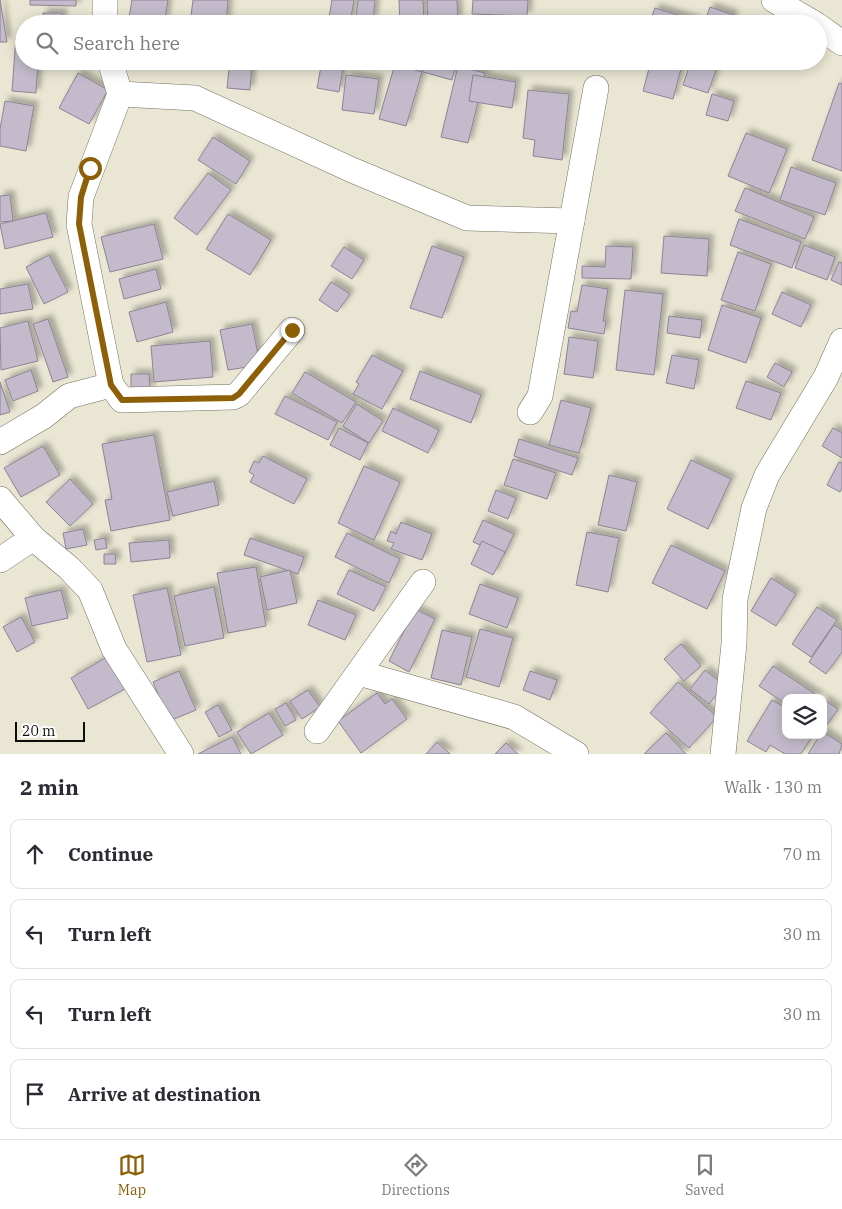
<!DOCTYPE html>
<meta charset="utf-8">
<style>
:root{--surface:#fff;--page:#f7f7f7;--text:#2b2b33;--muted:#7c7c81;--line:#e1e1e2;--accent:#8d6007}
body{margin:0;font-family:"IBM Plex Serif",serif;background:var(--page);color:var(--text)}
.controls{position:absolute;right:15px;bottom:15px;display:grid;overflow:hidden;border-radius:10px;box-shadow:0 2px 12px #0003}
.controls button{width:45px;height:45px;display:grid;place-items:center;padding:0;border:0;border-bottom:1px solid var(--line);background:var(--surface);color:var(--text);font:25px sans-serif}
.scale{position:absolute;left:15px;bottom:12px;width:70px;box-sizing:border-box;padding-left:5px;border:2px solid #0e0d07;border-top:0;font-size:14px;line-height:18px;white-space:nowrap;color:#0e0d07;-webkit-text-stroke:4px #fff;paint-order:stroke}
.stop{position:absolute;width:15px;height:15px;margin:-11px;border:4px solid #8d6007;border-radius:50%;background:#fff}
.stop.end{background:#8d6007;border-color:#fff;box-shadow:0 1px 5px #0008}
.list{margin:0;padding:0;list-style:none}
h2{display:flex;justify-content:space-between;align-items:center;height:65px;margin:0;padding:0 20px;font-size:21px}
h2 small{font-size:16px;font-weight:400;color:var(--muted)}
.list li{display:grid;grid-template-columns:32px 1fr auto;gap:15px;align-items:center;box-sizing:border-box;height:70px;margin:0 10px 10px;padding:0 10px;border:1px solid var(--line);border-radius:10px}
.list b{display:block;font-size:19px;white-space:nowrap}
.list em{font-size:16px;font-style:normal;color:var(--muted)}
.icon{flex:none;width:28px;height:28px;fill:none;stroke:currentColor;stroke-width:2;stroke-linecap:round;stroke-linejoin:round}
.map{position:relative;flex:none;width:842px;height:754px;overflow:hidden}
.search{position:absolute;background:var(--surface);box-shadow:0 2px 12px #0003;left:15px;right:15px;top:15px;height:55px;display:flex;align-items:center;gap:12px;box-sizing:border-box;padding:0 18px;border-radius:28px;color:var(--muted);font-size:19px}
.sheet{height:385px;background:var(--surface)}
nav{display:flex;justify-content:space-around;align-items:center;box-sizing:border-box;height:70px;border-top:1px solid var(--line);background:var(--surface);font-size:14px;color:var(--muted)}
nav a{display:grid;justify-items:center;gap:2px}
nav .on{color:var(--accent)}
.map>svg:first-child{display:block}
.building{fill:#c3bbcb;stroke:#8c8494;filter:url(#shadow)}
.lines{fill:none;stroke-linecap:round;stroke-linejoin:round}
.street-casing{stroke:#747161;stroke-width:26}
.street{stroke:#fff;stroke-width:25}
.route{stroke:#8d6007;stroke-width:6}
</style>
<div class="map">
<svg width="842" height="754" viewBox="0 0 842 754">
<defs>
<filter id="shadow"><feDropShadow dx="4.5" dy="-4.5" stdDeviation="2.5" flood-color="#0004"/></filter>
</defs>
<rect width="100%" height="100%" fill="#e9e6d3"/>
<g class="building">
<polygon points="0,0 7,42 0,42"/>
<polygon points="30,0 76,0 76,6 30,5"/>
<polygon points="132,0 168,0 164,24 128,24"/>
<polygon points="193,0 228,0 226,24 190,24"/>
<polygon points="332,0 354,0 350,24 328,24"/>
<polygon points="358,0 375,0 373,21 356,19"/>
<polygon points="399,0 423,0 424,24 400,24"/>
<polygon points="427,0 457,0 458,24 428,24"/>
<polygon points="473,0 528,0 527,16 472,14"/>
<polygon points="710,7 734,15 731,24 704,24"/>
<polygon points="655,8 697,21 696,24 649,24"/>
<polygon points="43,13 62,13 63,24 43,24"/>
<polygon points="477,20 503,22 503,24 477,24"/>
<polygon points="16,37 24,37 24,61 38,61 36,93 12,91"/>
<polygon points="230,61 252,61 250,90 227,88"/>
<polygon points="322,61 344,61 339,92 317,88"/>
<polygon points="426,61 456,63 452,80 423,72"/>
<polygon points="651,61 683,61 673,99 643,91"/>
<polygon points="691,61 719,61 708,93 683,85"/>
<polygon points="395,64 422,72 406,126 379,119"/>
<polygon points="458,66 485,73 468,143 441,137"/>
<polygon points="78,73 108,90 89,124 59,108"/>
<polygon points="346,75 379,79 374,114 342,110"/>
<polygon points="473,75 516,82 512,108 469,101"/>
<polygon points="839,83 842,84 842,171 812,160"/>
<polygon points="528,90 569,94 562,160 533,156 535,140 523,138"/>
<polygon points="712,94 734,101 728,121 706,115"/>
<polygon points="5,101 34,106 26,151 0,146 0,129"/>
<polygon points="746,133 787,149 769,193 728,176"/>
<polygon points="213,137 250,161 236,184 198,160"/>
<polygon points="791,167 836,183 825,215 780,200"/>
<polygon points="208,173 231,190 197,235 174,218"/>
<polygon points="745,188 814,217 805,239 735,211"/>
<polygon points="10,195 13,221 0,222 0,196"/>
<polygon points="46,213 53,237 5,249 0,224"/>
<polygon points="228,214 271,240 250,275 206,249"/>
<polygon points="739,219 801,242 792,268 730,245"/>
<polygon points="154,224 163,259 110,272 101,237"/>
<polygon points="664,236 709,239 707,276 661,273"/>
<polygon points="804,245 835,257 827,280 795,268"/>
<polygon points="432,246 464,257 442,318 410,308"/>
<polygon points="606,246 633,247 631,279 582,278 582,266 605,267"/>
<polygon points="344,247 364,260 352,279 331,266"/>
<polygon points="738,252 771,264 755,311 721,300"/>
<polygon points="49,255 68,292 44,304 26,267"/>
<polygon points="839,262 842,263 842,285 831,280"/>
<polygon points="156,269 161,289 124,299 119,279"/>
<polygon points="331,282 350,294 337,312 319,300"/>
<polygon points="28,284 33,309 0,314 0,289"/>
<polygon points="582,285 608,289 603,321 606,321 604,334 568,328 571,311 577,312"/>
<polygon points="625,290 663,294 654,375 616,370"/>
<polygon points="782,292 811,305 801,327 772,314"/>
<polygon points="166,302 173,332 137,342 129,312"/>
<polygon points="722,305 761,318 746,363 708,350"/>
<polygon points="669,316 702,320 700,338 667,333"/>
<polygon points="48,319 68,377 53,382 33,324"/>
<polygon points="28,321 38,361 1,370 0,328"/>
<polygon points="252,324 260,365 228,370 220,330"/>
<polygon points="569,337 598,341 593,378 564,374"/>
<polygon points="210,341 213,377 154,382 151,346"/>
<polygon points="372,355 403,371 382,409 353,394 359,384 356,382"/>
<polygon points="672,355 699,360 694,389 666,383"/>
<polygon points="775,363 792,372 784,387 767,377"/>
<polygon points="31,370 38,391 13,401 5,380"/>
<polygon points="420,371 481,395 471,423 410,399"/>
<polygon points="305,372 356,402 342,423 292,393"/>
<polygon points="131,374 149,374 150,390 131,391"/>
<polygon points="746,381 781,393 771,420 736,408"/>
<polygon points="0,382 10,412 0,415"/>
<polygon points="285,396 337,422 328,440 275,414"/>
<polygon points="561,400 591,408 579,453 549,445"/>
<polygon points="357,404 383,421 369,443 343,426"/>
<polygon points="393,408 439,430 428,453 382,431"/>
<polygon points="339,428 368,443 360,460 330,445"/>
<polygon points="833,428 842,433 842,458 822,446"/>
<polygon points="154,435 170,520 111,531 105,500 112,499 102,444"/>
<polygon points="519,439 578,458 572,475 514,456"/>
<polygon points="43,446 60,475 21,497 4,468"/>
<polygon points="263,456 307,479 294,504 250,482 254,475 249,472 254,461 259,463"/>
<polygon points="513,459 556,473 547,499 504,485"/>
<polygon points="691,460 731,479 708,529 667,509"/>
<polygon points="839,462 842,463 842,488 840,492 827,485"/>
<polygon points="364,466 400,482 374,540 338,523"/>
<polygon points="609,475 637,482 626,531 598,525"/>
<polygon points="70,479 93,504 70,526 46,502"/>
<polygon points="214,481 219,505 173,516 167,492"/>
<polygon points="496,490 516,498 508,519 488,511"/>
<polygon points="483,520 514,534 504,555 473,542"/>
<polygon points="401,522 432,534 422,560 391,549 394,543 387,541 391,531 396,534"/>
<polygon points="83,529 87,545 66,549 63,533"/>
<polygon points="587,532 619,538 608,592 576,585"/>
<polygon points="347,533 400,559 389,583 335,557"/>
<polygon points="105,538 107,548 96,550 94,540"/>
<polygon points="250,538 304,557 298,574 244,555"/>
<polygon points="169,540 170,558 131,562 129,543"/>
<polygon points="482,541 505,552 493,575 471,564"/>
<polygon points="671,545 725,571 707,609 652,583"/>
<polygon points="104,554 115,554 116,564 104,564"/>
<polygon points="256,567 266,626 228,633 217,573"/>
<polygon points="290,570 297,603 267,610 260,577"/>
<polygon points="349,570 386,587 374,611 337,594"/>
<polygon points="771,578 796,594 776,626 751,611"/>
<polygon points="480,584 518,598 507,628 469,614"/>
<polygon points="214,587 224,638 185,646 174,596"/>
<polygon points="167,588 181,655 147,662 133,595"/>
<polygon points="61,590 68,618 32,626 25,598"/>
<polygon points="318,600 356,615 345,640 308,625"/>
<polygon points="817,607 837,620 811,657 792,644"/>
<polygon points="415,609 435,619 409,672 389,661"/>
<polygon points="21,617 35,642 17,652 3,627"/>
<polygon points="834,625 842,630 842,652 826,674 809,662"/>
<polygon points="480,629 513,638 499,687 466,677"/>
<polygon points="442,630 472,637 461,685 431,678"/>
<polygon points="681,644 701,666 684,681 664,659"/>
<polygon points="107,657 125,689 88,709 71,678"/>
<polygon points="773,666 821,698 786,698 786,704 759,686"/>
<polygon points="705,670 724,685 709,704 690,689"/>
<polygon points="179,671 196,710 169,721 153,682"/>
<polygon points="530,671 557,680 550,700 523,690"/>
<polygon points="678,682 717,717 689,748 650,713"/>
<polygon points="308,690 320,707 302,719 290,701"/>
<polygon points="377,693 385,704 392,699 407,719 361,753 338,721"/>
<polygon points="823,699 838,709 824,729 823,729"/>
<polygon points="772,700 786,708 786,735 813,735 801,754 785,754 770,745 766,752 747,741"/>
<polygon points="286,703 296,720 285,726 275,709"/>
<polygon points="218,705 232,730 219,737 205,712"/>
<polygon points="269,713 283,735 251,754 237,732"/>
<polygon points="823,732 842,744 839,754 808,754 820,735 823,735"/>
<polygon points="666,733 686,754 644,754"/>
<polygon points="232,737 241,754 198,754"/>
<polygon points="437,742 450,754 426,754"/>
<polygon points="506,743 518,754 495,754"/>
</g>
<g class="lines">
<g class="street-casing">
<g id="street">
<polyline points="774,0 815,24"/>
<polyline points="105,24 105,0"/>
<polyline points="818,26 842,43"/>
<polyline points="110,61 120,94 81,197 79,224 111,385"/>
<polyline points="120,94 195,98 352,170 467,218 572,221"/>
<polyline points="530,412 540,396 596,88"/>
<polyline points="0,442 44,416 69,396 111,385 122,400 233,397 239,394 292,330"/>
<polyline points="0,499 33,538 69,568 90,590 114,649 181,754"/>
<polyline points="0,560 33,538"/>
<polyline points="359,673 514,717 576,754"/>
<polyline points="317,731 423,582"/>
<polyline points="723,754 734,644 735,599 754,508 767,475 826,377 842,341"/>
</g>
</g>
<use href="#street" class="street"/>
</g>
<g class="lines">
<polyline class="route" points="90,168 81,197 79,224 111,385 122,400 233,398 239,394 292,330"/>
</g>
</svg>
<div class="controls">
<button><svg class="icon" aria-label="layers" viewBox="0 0 24 24"><path d="M12 4l9 5-9 5-9-5zM3 14l9 5 9-5"/></svg></button>
</div>
<div class="scale">20 m</div>
<div class="stop" style="left:90px;top:168px"></div>
<div class="stop end" style="left:292px;top:330px"></div>
<div class="search"><svg class="icon" aria-label="search" viewBox="0 0 24 24"><circle cx="10" cy="10" r="6"/><path d="M15 15l6 6"/></svg>Search here</div>
</div>
<section class="sheet">
<h2>2 min<small>Walk · 130 m</small></h2>
<ul class="list">
<li><svg class="icon" aria-label="ahead" viewBox="0 0 24 24"><path d="M12 20V5M6 11l6-6 6 6"/></svg><div><b>Continue</b></div><em>70 m</em></li>
<li><svg class="icon" aria-label="left" viewBox="0 0 24 24"><path d="M17 20v-9H6M10 6l-5 5 5 5"/></svg><div><b>Turn left</b></div><em>30 m</em></li>
<li><svg class="icon" aria-label="left" viewBox="0 0 24 24"><path d="M17 20v-9H6M10 6l-5 5 5 5"/></svg><div><b>Turn left</b></div><em>30 m</em></li>
<li><svg class="icon" aria-label="arrive" viewBox="0 0 24 24"><path d="M6 21V4h12l-3 4 3 4H6"/></svg><div><b>Arrive at destination</b></div></li>
</ul>
</section>
<nav>
<a class="on"><svg class="icon" aria-label="map" viewBox="0 0 24 24"><path d="M3 6l6-2 6 2 6-2v14l-6 2-6-2-6 2zM9 4v14M15 6v14"/></svg>Map</a>
<a><svg class="icon" aria-label="directions" viewBox="0 0 24 24"><path d="M12 3l9 9-9 9-9-9zM9 14v-3h6M13 9l2 2-2 2"/></svg>Directions</a>
<a><svg class="icon" aria-label="saved" viewBox="0 0 24 24"><path d="M7 4h10v16l-5-4-5 4z"/></svg>Saved</a>
</nav>
